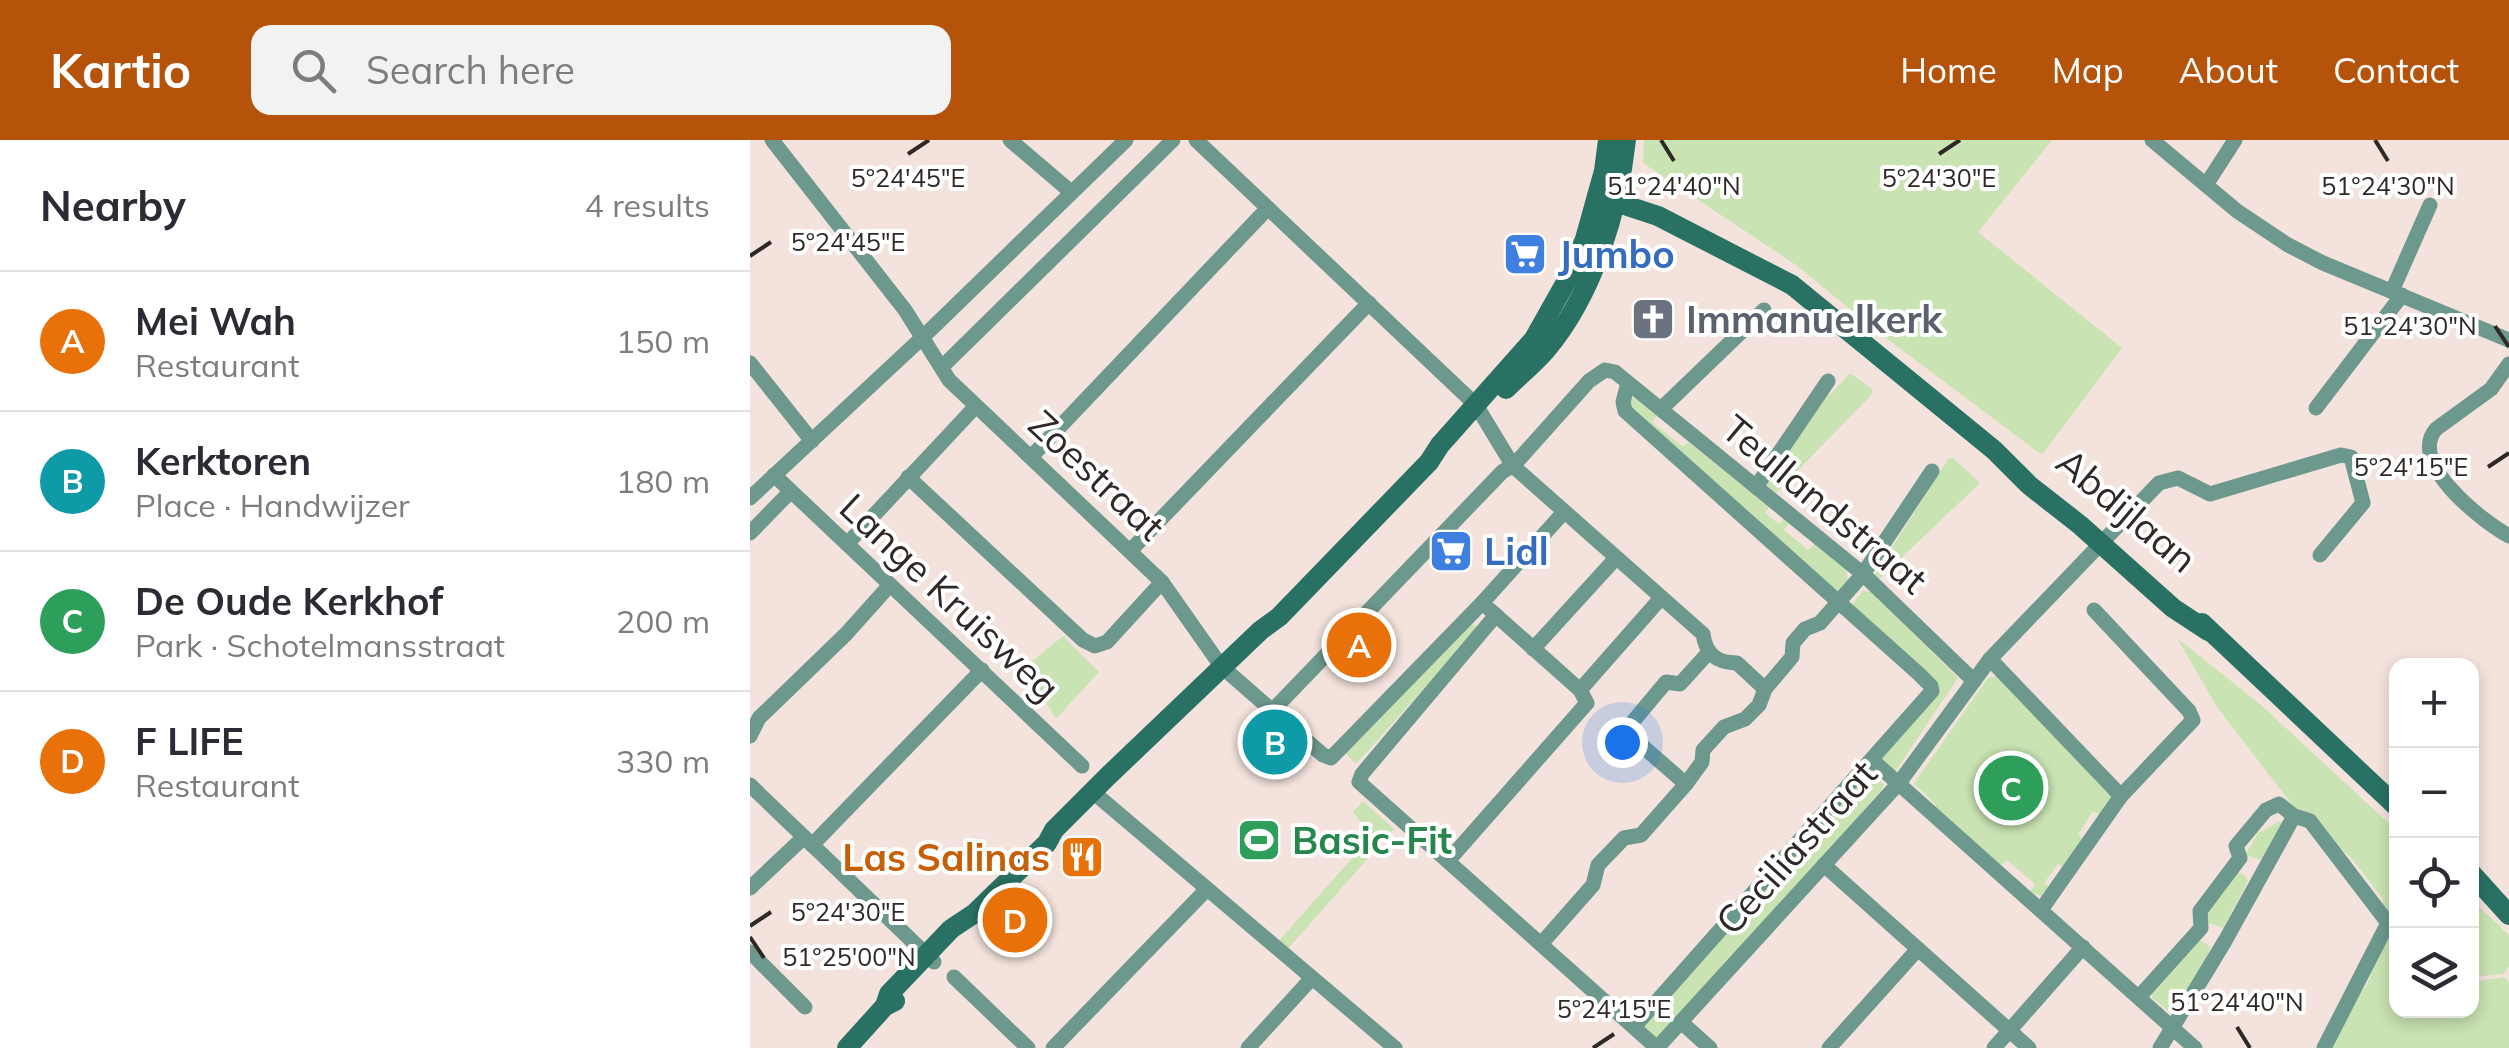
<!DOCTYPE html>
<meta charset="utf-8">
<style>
:root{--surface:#fff;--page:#f2f2f3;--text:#2b2b33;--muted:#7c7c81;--line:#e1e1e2;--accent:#b45309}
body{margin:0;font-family:Mulish,sans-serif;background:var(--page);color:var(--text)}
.controls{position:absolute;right:30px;bottom:30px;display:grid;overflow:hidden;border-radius:20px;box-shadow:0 5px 15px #0003}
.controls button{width:90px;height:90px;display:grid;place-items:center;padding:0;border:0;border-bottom:2px solid var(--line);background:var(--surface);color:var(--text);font:50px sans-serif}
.you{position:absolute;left:872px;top:602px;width:35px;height:35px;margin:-25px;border:8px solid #fff;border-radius:50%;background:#1a73e8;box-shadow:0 0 0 15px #1a73e833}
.badge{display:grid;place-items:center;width:65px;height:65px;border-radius:50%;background:var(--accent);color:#fff;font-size:32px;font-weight:700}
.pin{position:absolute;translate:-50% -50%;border:5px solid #fff;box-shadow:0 2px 10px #0006}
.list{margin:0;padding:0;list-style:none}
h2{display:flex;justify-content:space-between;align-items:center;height:130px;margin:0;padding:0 40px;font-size:42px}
h2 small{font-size:32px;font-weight:400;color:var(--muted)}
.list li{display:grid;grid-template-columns:65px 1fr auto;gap:30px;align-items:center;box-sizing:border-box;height:140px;padding:0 40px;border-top:2px solid var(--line)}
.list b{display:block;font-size:38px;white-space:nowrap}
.list p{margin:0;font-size:32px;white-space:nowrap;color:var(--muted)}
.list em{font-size:32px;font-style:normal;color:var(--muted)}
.icon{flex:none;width:55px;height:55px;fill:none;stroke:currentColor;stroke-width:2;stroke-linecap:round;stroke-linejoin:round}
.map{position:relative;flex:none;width:1759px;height:908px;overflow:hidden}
header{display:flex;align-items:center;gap:60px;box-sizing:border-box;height:140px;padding:0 50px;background:var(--accent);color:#fff}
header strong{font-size:48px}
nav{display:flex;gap:55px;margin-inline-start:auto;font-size:35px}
.search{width:700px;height:90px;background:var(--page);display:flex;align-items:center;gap:25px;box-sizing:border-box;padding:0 35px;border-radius:20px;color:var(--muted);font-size:38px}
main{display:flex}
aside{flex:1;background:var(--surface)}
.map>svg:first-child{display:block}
.green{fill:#cae3b2}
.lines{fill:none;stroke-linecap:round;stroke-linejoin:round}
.street{stroke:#6d988d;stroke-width:15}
.secondary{stroke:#297263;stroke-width:20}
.ticks{fill:none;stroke:#2e2826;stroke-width:4}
.labels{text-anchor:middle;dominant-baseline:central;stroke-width:8;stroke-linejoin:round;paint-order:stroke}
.shop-label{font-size:38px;font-weight:bold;fill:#366cbe;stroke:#fff;text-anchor:start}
.worship-label{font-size:38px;font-weight:bold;fill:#5b616d;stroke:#fff;text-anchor:start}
.street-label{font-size:38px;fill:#2e2826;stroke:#fff}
.leisure-label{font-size:38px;font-weight:bold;fill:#27864d;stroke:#fff;text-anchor:start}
.food-label{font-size:38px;font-weight:bold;fill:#c56008;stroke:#fff;text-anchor:end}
.ticks-label{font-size:25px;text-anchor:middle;fill:#2e2826;stroke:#fff;stroke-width:8;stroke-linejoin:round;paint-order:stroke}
</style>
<header>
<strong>Kartio</strong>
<div class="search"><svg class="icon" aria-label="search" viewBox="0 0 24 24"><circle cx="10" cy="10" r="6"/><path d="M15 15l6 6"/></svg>Search here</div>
<nav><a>Home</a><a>Map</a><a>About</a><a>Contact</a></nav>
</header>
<main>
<aside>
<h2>Nearby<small>4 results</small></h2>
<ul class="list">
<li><span class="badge" style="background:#e8710a">A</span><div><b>Mei Wah</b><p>Restaurant</p></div><em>150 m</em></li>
<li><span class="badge" style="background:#0f9aa8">B</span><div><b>Kerktoren</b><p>Place · Handwijzer</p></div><em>180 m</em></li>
<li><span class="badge" style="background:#2e9e5b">C</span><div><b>De Oude Kerkhof</b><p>Park · Schotelmansstraat</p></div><em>200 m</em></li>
<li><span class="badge" style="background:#e8710a">D</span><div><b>F LIFE</b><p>Restaurant</p></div><em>330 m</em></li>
</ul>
</aside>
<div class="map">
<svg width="1759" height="908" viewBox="0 0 1759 908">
<rect width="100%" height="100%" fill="#f3e3dc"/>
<g class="green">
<polygon points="894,0 1302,0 1228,92 1372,208 1292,315 1128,192 1046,125 893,23"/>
<polygon points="1100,233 1121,248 1123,253 1026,353 1014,344 1074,253 1080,255"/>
<polygon points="883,257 907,276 902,282 933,307 938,302 1019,367 1015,373 1029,384 1034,379 1039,383 1034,390 1058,410 1065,404 1096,429 1098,443 1083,457 877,267"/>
<polygon points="1203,318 1230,343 1128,440 1124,436 1198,319"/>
<polygon points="1113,451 1122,452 1208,538 1144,633 1130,619 1184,557 1101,466"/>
<polygon points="721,484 727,487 725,492 606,624 594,612"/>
<polygon points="313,496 349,532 306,579 275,527"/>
<path d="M1427,498L1511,565L1646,690V782L1633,766V759L1599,715C1575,704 1579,673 1547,671L1467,567Z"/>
<polygon points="1248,536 1359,651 1362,658 1351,675 1343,671 1328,695 1334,700 1315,728 1308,724 1294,743 1301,748 1294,757 1280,752 1285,744 1257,720 1251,725 1185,668 1186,665 1164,643 1238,538"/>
<polygon points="1121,631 1134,645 1131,651 903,906 888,892"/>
<polygon points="613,661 644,689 535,812 525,805 620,698 621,694 603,672"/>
<polygon points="1530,681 1532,684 1511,720 1495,715 1508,693"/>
<polygon points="1487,732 1495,735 1498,741 1473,788 1452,781 1452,773"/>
<polygon points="1722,760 1759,795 1759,826 1753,834 1722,837"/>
<path d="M1644,786L1646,870H1722V842L1754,837L1759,842V908H1580L1601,862C1612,856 1623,837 1622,825Z"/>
<polygon points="1447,799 1460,806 1457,820 1422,874 1402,858 1402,853"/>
</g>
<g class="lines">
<g class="street">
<polyline points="22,0 155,170 199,240 412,442 471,526 573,615 581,618 732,463 814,372"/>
<polyline points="260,0 321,52"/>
<path d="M446,0L726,265L763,326L953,494C956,514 966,523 987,523L1015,549"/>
<polyline points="1402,0 1487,71 1538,105 1573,123 1759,200"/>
<polyline points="1456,45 1485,0"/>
<polyline points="1642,151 1680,65"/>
<polyline points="0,223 62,301"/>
<path d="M1759,224L1741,249L1686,289C1657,323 1732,381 1759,396"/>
<polyline points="193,226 423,0"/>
<polyline points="878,243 873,262 875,271 1169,534 1181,546 1182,551 884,887"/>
<polyline points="1566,268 1652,155"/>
<polyline points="911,269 1014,170"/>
<polyline points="282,316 518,68"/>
<polyline points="24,335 332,626"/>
<polyline points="158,337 333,500 345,506 357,502 412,442"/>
<polyline points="1006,347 1078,241"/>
<polyline points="0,358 174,196 376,0"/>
<polyline points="0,393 40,352"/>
<polyline points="97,404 226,266"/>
<polyline points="381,410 619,163"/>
<polyline points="1344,470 1439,571 1443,580 1371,656"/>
<polyline points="746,475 612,634 609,642 907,908"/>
<polyline points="783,509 866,418"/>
<polyline points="1240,519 1371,656 1291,770"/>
<polyline points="830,550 911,458"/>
<polyline points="524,569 753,331 763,326 839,241 855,230 865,232 1113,434 1224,541"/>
<polyline points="0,596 9,578 96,494 139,446"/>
<polyline points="1122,620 1445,908"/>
<polyline points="936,644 875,591 916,542 930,544 959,512"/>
<polyline points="0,645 184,822"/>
<polyline points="343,652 645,908"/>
<polyline points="1544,676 1560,681 1638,783 1574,908"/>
<polyline points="62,705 232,530"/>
<polyline points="698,721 837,563 830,550 739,469"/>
<polyline points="1074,725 1279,908"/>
<polyline points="0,748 54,697"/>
<polyline points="791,804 843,745 848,725 874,698 891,695 936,644 952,622 953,610 974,587 995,579 1009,565 1015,549 1042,517 1043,503 1055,489 1070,483 1113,434 1182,331"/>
<polyline points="0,812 55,867"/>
<polyline points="204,837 278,908"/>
<polyline points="1389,857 1451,788 1450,771 1490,718 1486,706 1516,670 1529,664 1544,676 1475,801 1410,908"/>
<polyline points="931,882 960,908"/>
<polyline points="303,908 457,749"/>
<polyline points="498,908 562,838"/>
<polyline points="907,908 1149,643 1240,519 1409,343 1428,338 1460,354 1591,315 1601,317 1613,363 1570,415"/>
<polyline points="1079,908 1168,809"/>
<polyline points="1244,908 1333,807"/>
</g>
<g class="secondary">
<polyline points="847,56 908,76 1042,145 1244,310 1279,345 1330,385 1423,468 1458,491"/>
<path d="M756,249C769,236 784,224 796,210C843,154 868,72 876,0"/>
<polyline points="1452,483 1646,666"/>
<polyline points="1722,734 1759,775"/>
<polyline points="135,866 139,854 201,789 225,773 297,703 304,690 357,637 511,490 529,477 679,322 690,305 784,199 820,135 835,99 854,31 858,0"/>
<polyline points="97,908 135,866 145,861"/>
</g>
</g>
<path class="ticks" d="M911,0L924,21M1625,0L1638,21M158,14L179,0M1189,14L1210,0M0,116L21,102M1745,186L1759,207M1738,327L1759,313M0,786L21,772M0,797L14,818M1487,887L1500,908M843,908L864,894"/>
<defs>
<g id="supermarket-square" transform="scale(2.25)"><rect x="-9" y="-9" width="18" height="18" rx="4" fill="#3f7fe0" stroke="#fff"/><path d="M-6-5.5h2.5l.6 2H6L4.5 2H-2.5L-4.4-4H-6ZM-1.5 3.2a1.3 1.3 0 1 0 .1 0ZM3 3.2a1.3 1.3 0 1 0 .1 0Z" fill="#fff"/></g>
<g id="church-square" transform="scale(2.25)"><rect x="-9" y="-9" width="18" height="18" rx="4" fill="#6b7280" stroke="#fff"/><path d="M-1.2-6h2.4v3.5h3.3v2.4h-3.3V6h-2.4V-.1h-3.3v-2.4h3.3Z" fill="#fff"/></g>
<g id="stadium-square" transform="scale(2.25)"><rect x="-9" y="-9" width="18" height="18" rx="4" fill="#2e9e5b" stroke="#fff"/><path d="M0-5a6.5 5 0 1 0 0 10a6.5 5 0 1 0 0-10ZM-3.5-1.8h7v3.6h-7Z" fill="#fff"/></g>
<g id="restaurant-square" transform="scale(2.25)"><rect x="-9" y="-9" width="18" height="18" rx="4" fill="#e8710a" stroke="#fff"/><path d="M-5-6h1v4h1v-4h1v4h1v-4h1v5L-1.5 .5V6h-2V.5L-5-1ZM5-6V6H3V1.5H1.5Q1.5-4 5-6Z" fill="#fff"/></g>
</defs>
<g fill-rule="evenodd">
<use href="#supermarket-square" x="775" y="114"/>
<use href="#church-square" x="903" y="179"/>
<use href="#supermarket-square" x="701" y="411"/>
<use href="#stadium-square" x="509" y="700"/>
<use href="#restaurant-square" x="332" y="717"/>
</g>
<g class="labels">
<g class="shop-label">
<text x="808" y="114">Jumbo</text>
<text x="734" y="411">Lidl</text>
</g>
<g class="worship-label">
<text x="936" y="179">Immanuelkerk</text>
</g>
<g class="street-label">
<text transform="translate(347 335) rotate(43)">Zoestraat</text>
<text transform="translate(1075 364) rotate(40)">Teullandstraat</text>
<text transform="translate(1377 370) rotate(40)">Abdijlaan</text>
<text transform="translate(200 457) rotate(43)">Lange Kruisweg</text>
<text transform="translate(1046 707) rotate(-48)">Ceciliastraat</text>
</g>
<g class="leisure-label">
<text x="542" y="700">Basic-Fit</text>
</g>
<g class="food-label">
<text x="300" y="717">Las Salinas</text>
</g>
</g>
<g class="ticks-label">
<text x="1189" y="47">5°24'30"E</text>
<text x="158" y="47">5°24'45"E</text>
<text x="924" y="55">51°24'40"N</text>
<text x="1638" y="55">51°24'30"N</text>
<text x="98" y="111">5°24'45"E</text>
<text x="1660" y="195">51°24'30"N</text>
<text x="1661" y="336">5°24'15"E</text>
<text x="98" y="781">5°24'30"E</text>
<text x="99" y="826">51°25'00"N</text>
<text x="1487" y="871">51°24'40"N</text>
<text x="864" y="878">5°24'15"E</text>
</g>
</svg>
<div class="controls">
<button>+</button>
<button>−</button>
<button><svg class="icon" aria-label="locate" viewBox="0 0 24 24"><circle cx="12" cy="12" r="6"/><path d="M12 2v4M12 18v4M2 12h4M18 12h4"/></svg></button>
<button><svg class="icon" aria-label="layers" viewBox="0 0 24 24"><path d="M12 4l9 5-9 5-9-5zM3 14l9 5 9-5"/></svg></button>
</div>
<div class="you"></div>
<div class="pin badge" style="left:609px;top:505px;background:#e8710a">A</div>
<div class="pin badge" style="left:525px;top:602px;background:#0f9aa8">B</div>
<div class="pin badge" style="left:1261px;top:648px;background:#2e9e5b">C</div>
<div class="pin badge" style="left:265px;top:780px;background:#e8710a">D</div>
</div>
</main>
